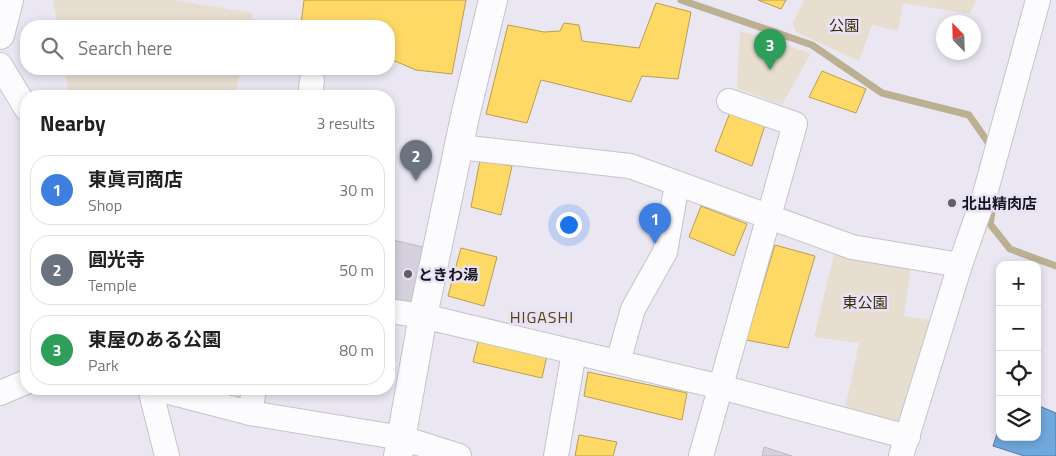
<!DOCTYPE html>
<meta charset="utf-8">
<style>
:root{--surface:#fff;--page:#f6f6f6;--text:#202124;--muted:#757577;--line:#e0e0e0;--accent:#615e67}
body{margin:0;font-family:"Titillium Web","Noto Sans JP",sans-serif;background:var(--page);color:var(--text)}
.controls{position:absolute;right:15px;bottom:15px;display:grid;overflow:hidden;border-radius:10px;box-shadow:0 2px 8px #0003}
.controls button{width:45px;height:45px;display:grid;place-items:center;padding:0;border:0;border-bottom:1px solid var(--line);background:var(--surface);color:var(--text);font:25px sans-serif}
.compass{position:absolute;left:936px;top:15px;width:45px;height:45px;border-radius:50%;background:var(--surface);box-shadow:0 2px 8px #0003;rotate:337deg}
.you{position:absolute;left:568px;top:224px;width:18px;height:18px;margin:-12px;border:4px solid #fff;border-radius:50%;background:#1a73e8;box-shadow:0 0 0 8px #1a73e833}
.badge{display:grid;place-items:center;width:32px;height:32px;border-radius:50%;background:var(--accent);color:#fff;font-size:16px;font-weight:700}
.pin{position:absolute;translate:-50% -41px;filter:drop-shadow(0 1px 2px #0008)}
.pin::after{content:'';position:absolute;top:26px;width:18px;height:15px;background:inherit;clip-path:polygon(0 0,100% 0,50% 100%)}
.list{margin:0;padding:0;list-style:none}
h2{display:flex;justify-content:space-between;align-items:center;height:65px;margin:0;padding:0 20px;font-size:21px}
h2 small{font-size:16px;font-weight:400;color:var(--muted)}
.list li{display:grid;grid-template-columns:32px 1fr auto;gap:15px;align-items:center;box-sizing:border-box;height:70px;margin:0 10px 10px;padding:0 10px;border:1px solid var(--line);border-radius:20px}
.list b{display:block;font-size:19px;white-space:nowrap}
.list p{margin:0;font-size:16px;white-space:nowrap;color:var(--muted)}
.list em{font-size:16px;font-style:normal;color:var(--muted)}
.icon{flex:none;width:28px;height:28px;fill:none;stroke:currentColor;stroke-width:2;stroke-linecap:round;stroke-linejoin:round}
.map{position:relative;flex:none;width:1056px;height:456px;overflow:hidden}
.search{position:absolute;background:var(--surface);box-shadow:0 2px 8px #0003;left:20px;top:20px;width:375px;height:55px;display:flex;align-items:center;gap:12px;box-sizing:border-box;padding:0 18px;border-radius:20px;color:var(--muted);font-size:19px}
.panel{position:absolute;background:var(--surface);box-shadow:0 2px 8px #0003;left:20px;top:90px;width:375px;height:305px;border-radius:20px}
.map>svg:first-child{display:block}
.green{fill:#e7ded0}
.homes{fill:#ffd966;stroke:#b99e50}
.schools{fill:#6fa8dc;stroke:#557ca2}
.lines{fill:none;stroke-linecap:round;stroke-linejoin:round}
.stream{stroke:#bcb093;stroke-width:7}
.building{fill:#d4d0de;stroke:#bdbac4}
.street-casing{stroke:#c6c3cc;stroke-width:26}
.secondary-casing{stroke:#c6c3cc;stroke-width:30}
.street{stroke:#fcfbfd;stroke-width:24}
.secondary{stroke:#fcfbfd;stroke-width:28}
.poi-dot{fill:#615e67;stroke:#e8e2f8;stroke-width:2}
.labels{text-anchor:middle;dominant-baseline:central;stroke-width:5;stroke-linejoin:round;paint-order:stroke}
.park-label{font-size:15px;fill:#362901;stroke:#e8e2f8}
.poi-label{font-size:15px;font-weight:bold;fill:#17151c;stroke:#e8e2f8;text-anchor:start}
.neighbourhood-label{font-size:16px;letter-spacing:1px;fill:#574402;stroke:#e8e2f8}
</style>
<div class="map">
<svg width="1056" height="456" viewBox="0 0 1056 456">
<rect width="100%" height="100%" fill="#eae7f3"/>
<g class="green">
<polygon points="53,0 174,0 253,13 250,26 58,26"/>
<polygon points="804,0 976,0 970,14 903,3 898,31 872,25 859,61 796,32 793,23"/>
<polygon points="740,31 811,53 782,105 737,88"/>
<polygon points="65,69 241,69 235,96 69,96"/>
<polygon points="837,242 912,257 904,316 943,322 908,437 842,423 859,343 814,337"/>
</g>
<g class="homes">
<polygon points="304,0 466,0 452,74 416,70 390,59 393,40 389,39 389,26 316,26 301,24"/>
<polygon points="758,0 786,0 781,9"/>
<polygon points="656,3 691,12 678,79 642,76 631,102 541,80 527,123 486,114 508,25 544,32 560,31 564,23 579,25 582,41 639,48"/>
<polygon points="822,71 866,89 856,113 809,97"/>
<polygon points="731,110 766,122 752,166 715,151"/>
<polygon points="480,160 512,166 501,215 471,207"/>
<polygon points="701,206 747,224 734,256 689,237"/>
<polygon points="775,245 815,256 788,348 746,340"/>
<polygon points="461,248 497,257 484,306 448,296"/>
<polygon points="479,338 547,355 542,378 473,362"/>
<polygon points="588,372 687,393 682,420 584,396"/>
<polygon points="579,435 617,442 613,456 575,456"/>
</g>
<polygon class="schools" points="1037,405 1056,413 1056,456 1024,456 993,446 1000,425 1000,437 1037,437"/>
<g class="lines">
<g class="stream">
<polyline points="681,0 812,45 882,93 969,115 992,148"/>
<polyline points="994,201 990,224 1010,249 1056,266"/>
</g>
</g>
<g class="building">
<polygon points="389,239 431,249 420,304 389,299"/>
<polygon points="764,447 792,456 762,456"/>
</g>
<g class="lines">
<g class="street-casing">
<g id="street">
<polyline points="0,65 26,108"/>
<polyline points="310,96 312,80"/>
<polyline points="459,147 630,166 852,247 960,265"/>
<polyline points="389,311 423,316 721,387 908,437"/>
<polyline points="618,362 633,309 665,252 677,184"/>
<polyline points="150,389 167,456"/>
<polyline points="157,389 250,413 402,438 459,456"/>
<polyline points="0,393 26,382"/>
<polyline points="250,413 254,389"/>
<polyline points="556,456 574,352"/>
<polyline points="701,456 795,124 729,101"/>
<polyline points="901,456 960,265 985,194 1038,0"/>
</g>
</g>
<g class="secondary-casing">
<g id="secondary">
<polyline points="0,35 9,0"/>
<polyline points="398,456 423,316 466,112 493,0"/>
</g>
</g>
<use href="#street" class="street"/>
<use href="#secondary" class="secondary"/>
</g>
<g class="poi-dot">
<circle cx="952" cy="203" r="5"/>
<circle cx="408" cy="274" r="5"/>
</g>
<g class="labels">
<g class="park-label">
<text x="844" y="25">公園</text>
<text x="865" y="302">東公園</text>
</g>
<g class="poi-label">
<text x="962" y="203">北出精肉店</text>
<text x="418" y="274">ときわ湯</text>
</g>
<g class="neighbourhood-label">
<text x="542" y="317">HIGASHI</text>
</g>
</g>
</svg>
<div class="controls">
<button>+</button>
<button>−</button>
<button><svg class="icon" aria-label="locate" viewBox="0 0 24 24"><circle cx="12" cy="12" r="6"/><path d="M12 2v4M12 18v4M2 12h4M18 12h4"/></svg></button>
<button><svg class="icon" aria-label="layers" viewBox="0 0 24 24"><path d="M12 4l9 5-9 5-9-5zM3 14l9 5 9-5"/></svg></button>
</div>
<svg class="compass" viewBox="-18 -18 36 36"><path d="M0-13l5 13h-10z" fill="#e53935"/><path d="M0 13l5-13h-10z" fill="#757577"/></svg>
<div class="you"></div>
<div class="pin badge" style="left:655px;top:244px;background:#3f7fe0">1</div>
<div class="pin badge" style="left:416px;top:181px;background:#6b7280">2</div>
<div class="pin badge" style="left:770px;top:70px;background:#2e9e5b">3</div>
<div class="search"><svg class="icon" aria-label="search" viewBox="0 0 24 24"><circle cx="10" cy="10" r="6"/><path d="M15 15l6 6"/></svg>Search here</div>
<section class="panel">
<h2>Nearby<small>3 results</small></h2>
<ul class="list">
<li><span class="badge" style="background:#3f7fe0">1</span><div><b>東眞司商店</b><p>Shop</p></div><em>30 m</em></li>
<li><span class="badge" style="background:#6b7280">2</span><div><b>圓光寺</b><p>Temple</p></div><em>50 m</em></li>
<li><span class="badge" style="background:#2e9e5b">3</span><div><b>東屋のある公園</b><p>Park</p></div><em>80 m</em></li>
</ul>
</section>
</div>
